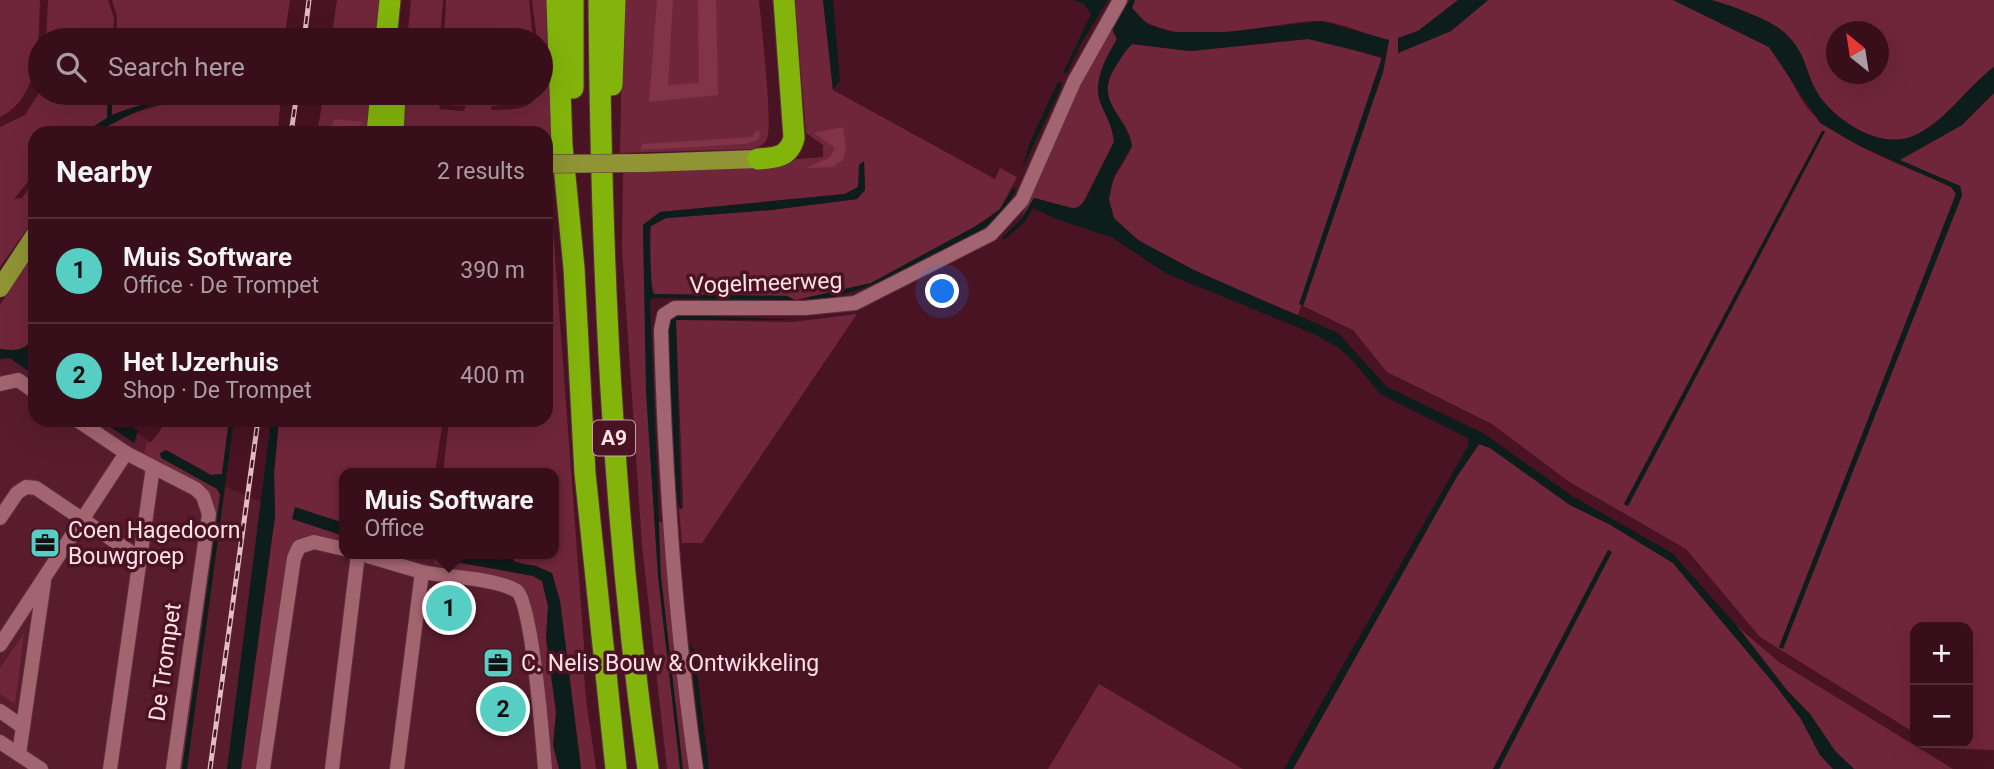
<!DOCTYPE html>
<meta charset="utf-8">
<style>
:root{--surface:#370e1a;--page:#421c27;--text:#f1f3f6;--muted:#aa9ca2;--line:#512e39;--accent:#56cec3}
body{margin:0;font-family:Roboto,sans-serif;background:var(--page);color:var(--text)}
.controls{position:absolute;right:21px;bottom:21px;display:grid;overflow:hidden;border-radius:14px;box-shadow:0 7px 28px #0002}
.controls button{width:63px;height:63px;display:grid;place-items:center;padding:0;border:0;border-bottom:2px solid var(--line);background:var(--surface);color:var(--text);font:35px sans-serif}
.compass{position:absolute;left:1826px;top:21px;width:63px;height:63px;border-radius:50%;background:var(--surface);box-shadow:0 7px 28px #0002;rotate:330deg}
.you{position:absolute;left:943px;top:292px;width:24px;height:24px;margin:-18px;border:5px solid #fff;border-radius:50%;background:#1a73e8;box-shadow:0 0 0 10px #1a73e833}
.badge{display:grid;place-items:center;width:46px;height:46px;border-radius:50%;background:var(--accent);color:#111;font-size:23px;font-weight:700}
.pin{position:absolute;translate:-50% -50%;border:4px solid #fff;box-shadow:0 2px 7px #0006}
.popup{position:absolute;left:339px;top:468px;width:220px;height:91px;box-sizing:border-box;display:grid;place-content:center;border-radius:14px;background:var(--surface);filter:drop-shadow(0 2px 5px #0005);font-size:23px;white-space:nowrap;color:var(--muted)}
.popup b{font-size:26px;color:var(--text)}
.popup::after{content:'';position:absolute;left:50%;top:100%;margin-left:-14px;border:14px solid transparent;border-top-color:var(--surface)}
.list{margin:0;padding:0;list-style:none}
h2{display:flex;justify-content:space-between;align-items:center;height:91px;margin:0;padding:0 28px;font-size:30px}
h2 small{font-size:23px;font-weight:400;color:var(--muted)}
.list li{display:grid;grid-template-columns:46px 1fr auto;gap:21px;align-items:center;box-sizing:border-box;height:105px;padding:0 28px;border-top:2px solid var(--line)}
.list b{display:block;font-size:26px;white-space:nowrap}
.list p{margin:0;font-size:23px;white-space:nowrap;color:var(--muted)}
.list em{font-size:23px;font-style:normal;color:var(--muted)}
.icon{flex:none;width:38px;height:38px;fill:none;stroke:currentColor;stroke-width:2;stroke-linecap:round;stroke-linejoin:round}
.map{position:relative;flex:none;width:1994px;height:769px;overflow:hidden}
.search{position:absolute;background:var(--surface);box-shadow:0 7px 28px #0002;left:28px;top:28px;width:525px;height:77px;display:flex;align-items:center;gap:18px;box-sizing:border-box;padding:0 24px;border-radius:38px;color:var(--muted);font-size:26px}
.panel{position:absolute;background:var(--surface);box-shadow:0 7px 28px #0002;left:28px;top:126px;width:525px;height:301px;border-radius:21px}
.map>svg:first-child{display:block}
.built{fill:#591c2d}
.green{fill:#70263a;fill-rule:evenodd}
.forest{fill:#813347}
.water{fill:#0d1d1b}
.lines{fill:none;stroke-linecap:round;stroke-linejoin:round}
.minor-casing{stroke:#5a323c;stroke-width:16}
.major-casing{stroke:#5a323c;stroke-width:19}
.highway-casing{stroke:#5a323c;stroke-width:23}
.minor{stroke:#a36471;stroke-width:14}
.major{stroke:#909434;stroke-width:18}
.highway{stroke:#83b40c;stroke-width:21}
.rail-casing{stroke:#dfbec4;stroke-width:5}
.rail{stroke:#491323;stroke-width:2.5;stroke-dasharray:8;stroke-linecap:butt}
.major-bridge-casing{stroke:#5a323c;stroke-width:19;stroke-linecap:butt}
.major-bridge{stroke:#909434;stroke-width:18}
.labels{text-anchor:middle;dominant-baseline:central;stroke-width:7;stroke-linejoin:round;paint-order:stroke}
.shield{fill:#491323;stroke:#c8a3ac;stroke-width:2}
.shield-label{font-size:21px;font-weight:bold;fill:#fee1e6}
.street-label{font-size:23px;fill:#fee1e6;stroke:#491323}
.poi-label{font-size:23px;fill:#fee1e6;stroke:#491323;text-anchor:start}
</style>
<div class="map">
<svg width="1994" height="769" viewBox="0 0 1994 769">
<rect width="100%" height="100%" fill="#491323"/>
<polygon class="built" points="18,355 35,366 35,420 117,420 208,479 261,502 344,529 344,554 435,554 549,578 574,769 0,769 0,356"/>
<g class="green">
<path d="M0,0H40C38,42 42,96 0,117Z"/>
<polygon points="48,0 108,0 114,18 113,40 46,40"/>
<polygon points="112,0 290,0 284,40 116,40 117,16"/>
<polygon points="337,0 379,0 376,40 331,40"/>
<polygon points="411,0 443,0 440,40 407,40"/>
<polygon points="446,0 529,0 533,40 444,40"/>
<path d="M532,0H546L551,154H546V133H490L458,128L443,133H404L403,93H437L440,109L463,111L466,106L443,105L441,93H534L526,103L492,106L491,110C507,109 533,112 537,93H541V40H537Z"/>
<path d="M623,0H759C761,23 773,124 767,139C764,145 759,146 754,149L620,153Z"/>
<polygon points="795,0 823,0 833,90 995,179 1000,168 1017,177 1000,209 971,229 871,283 795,300 787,296 654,294 650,275 651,226 666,218 771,210 857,199 865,190 864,162 858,187 845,194 660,212 643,225 647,403 655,522 667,522 691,769 667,769 642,545 622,249 623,173 823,157 823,145 806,133"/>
<path d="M1135,0H1458L1418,31L1398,38V53L1451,31L1488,0H1673L1769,47C1788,66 1796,98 1813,114C1844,146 1914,169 1955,189L1956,194L1779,647L1782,649L1962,195L1960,186L1899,160L1962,125L1994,93V750L1940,748L1931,743H1968V627H1915V733L1760,637L1686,549L1568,481L1492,424L1387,372L1353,330L1303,306L1383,72L1389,40C1365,35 1341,21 1316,21C1270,22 1162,55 1132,8ZM1822,131L1825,132L1628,506L1624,504Z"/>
<path d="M1711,0H1994V67C1967,87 1948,118 1918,134C1885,152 1840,124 1820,97C1803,72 1809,52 1780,29C1760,14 1733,11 1711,0ZM1836,32H1878V74H1836Z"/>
<polygon points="1106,29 1112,29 1117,39 1101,72 1114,142 1081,206 1070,209 1035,198 1021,219 1048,151"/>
<path d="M1308,39L1331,42L1383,59L1298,315C1260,299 1121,248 1110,210C1103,185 1124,167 1132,146C1128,116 1095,103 1113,71C1119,61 1124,51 1132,44L1190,51Z"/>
<polygon points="40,91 108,93 107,118 83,133 35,133 35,173 14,199 22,198 35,180 35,218 0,267 0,127 25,115"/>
<polygon points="112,93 216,93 155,100 111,115"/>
<path d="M281,93L278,133L242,130L94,133C153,97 206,97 273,97Z"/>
<polygon points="324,93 372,93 368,127 365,133 317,133"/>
<path d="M546,173L549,174L585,659C581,685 593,739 596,769H581L560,601L552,574L512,560V554H554V473H443L449,420H546Z"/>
<path d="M35,252C35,274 42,332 27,346C20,353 9,350 0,349V305Z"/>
<polygon points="857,314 702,543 682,543 679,509 683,508 683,496 676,320 792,322"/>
<polygon points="155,420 229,420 222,474 211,475 166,450 163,459 217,489 221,495 182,769 179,769 213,506 144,455 146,443 151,442 162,428"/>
<path d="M279,420H443L435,473H344V523L295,508L293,519L344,536V544C319,537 312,531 290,549L258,769H241L275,516L274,473Z"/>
<polygon points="1479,444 1490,448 1570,505 1609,524 1673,563 1776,686 1801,719 1820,755 1833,769 1499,769 1611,553 1608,550 1493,769 1293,769 1456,478"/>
<polygon points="434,554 445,554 444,560 533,576 542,581 548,606 546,638 556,712 553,745 559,769 549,769 529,597 523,588 434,564"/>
<polygon points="1737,626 1779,662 1953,769 1854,769 1835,751 1810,714 1788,691"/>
<polygon points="24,633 24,635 15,704 0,694 0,668"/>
<polygon points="1099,684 1243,769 1048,769"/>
</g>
<g class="forest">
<polygon points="657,0 673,0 668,85 699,83 698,0 716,0 718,95 649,102"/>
<polygon points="335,119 363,122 356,133 334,132 331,127"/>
<polygon points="843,127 846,147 843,160 833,167 806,168 829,158 835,148 814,133"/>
<polygon points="756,131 761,132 758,140 746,144 641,150 642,144 752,137"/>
</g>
<g class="water">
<polygon points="823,0 833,0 840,81 833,90"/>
<polygon points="1073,0 1108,0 1082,42 1067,73 1063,73 1091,14 1084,4"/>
<path d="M1130,0H1135L1132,8L1147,24L1173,32H1227L1321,21L1389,40L1383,72L1303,306L1299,304L1382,57L1308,39L1190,51L1132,44C1124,52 1119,61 1113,71C1095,103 1128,117 1132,146L1114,176L1109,199L1114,218L1138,240L1194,270L1338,333L1387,387L1483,433L1572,496L1672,553L1737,626L1787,691L1810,714L1835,751L1854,769H1833L1820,755L1801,719L1776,686L1673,563L1609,524L1570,505L1490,448L1479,444L1456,478L1293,769H1284L1468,446V438L1380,394L1353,361L1339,348L1312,333L1167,274L1113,238L1056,219L1033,208L1025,222L1004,240L1002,238L1021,219L1034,198L1076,209L1085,201L1114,142C1113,125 1104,114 1099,99C1094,78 1107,56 1117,39L1112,29Z"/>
<polygon points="1458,0 1488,0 1451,31 1398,53 1398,38 1418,31"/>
<path d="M1673,0C1684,0 1699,0 1711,0C1728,4 1765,18 1780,29C1809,52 1803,72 1820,97C1838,122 1881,150 1913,136C1946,122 1966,88 1994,67V93L1962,125L1900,160L1960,186L1962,195L1783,649L1779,647L1956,194L1951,187L1860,146L1820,123L1769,47Z"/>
<polygon points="1058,82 1062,82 1061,88 1022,169 1030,142"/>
<path d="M108,93H112V115C168,93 222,93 281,93L273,97C231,98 189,95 148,107C126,113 105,133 83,133L107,118Z"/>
<polygon points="1822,131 1825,131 1628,506 1624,504"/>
<polygon points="864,161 865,190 857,199 771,210 666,218 651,226 649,234 652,292 654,294 787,296 795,300 652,298 650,301 661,576 683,769 680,769 658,577 646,391 643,225 660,212 845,194 858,187 859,165"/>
<path d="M1013,188L1016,189L1014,194C1009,201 1005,209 999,216C972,242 840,309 805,298L871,283L985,221L1000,209Z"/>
<polygon points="684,315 795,320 676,320 681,510 677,501 668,344 669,320 675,316"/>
<path d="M35,335L27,350L35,356V376L10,358L0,359V349C18,351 25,351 35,335Z"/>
<polygon points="100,420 123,420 138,431 134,443"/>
<polygon points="229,420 234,420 187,769 182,769 220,495 217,489 161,458 160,453 166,450 211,475 222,474"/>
<polygon points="271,420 279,420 274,473 275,516 241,769 227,769"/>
<polygon points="295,507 344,523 344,536 292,519"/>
<polygon points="1608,550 1612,552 1499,769 1493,769"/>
<polygon points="445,554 502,560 506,554 512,554 514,562 536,566 552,573 560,601 581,769 559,769 553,745 556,712 546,638 548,606 542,581 533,576 444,560"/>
<polygon points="690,645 694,649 709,769 703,769"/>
</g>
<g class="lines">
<g class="minor-casing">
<g id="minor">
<polyline points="0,384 18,380 35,392"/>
<polyline points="77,420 126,453 196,489 203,496 209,514 173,769"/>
<polyline points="0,518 17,493 26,487 36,488 138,557"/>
<polyline points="361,554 422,572"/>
<polyline points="0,645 126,453"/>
<polyline points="0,711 23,727"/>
<polyline points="0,742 41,769"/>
<polyline points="19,754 44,582"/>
<polyline points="110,769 153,467"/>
<polyline points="263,769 294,558 299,547 314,542 344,549"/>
<polyline points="332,769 358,554"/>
<path d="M397,769L422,572C448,577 495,578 517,591C532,600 543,744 545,769"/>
<path d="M696,769C675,623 665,477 661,330L664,315L675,308H805L855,303L991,234L1022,200L1074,82L1120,0"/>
</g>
</g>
<g class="major-casing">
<g id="major">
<polyline points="644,163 758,159"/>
<polyline points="0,288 35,235"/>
</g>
</g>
<g class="highway-casing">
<g id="highway">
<polyline points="557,0 562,145 574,268 585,473 616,769"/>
<polyline points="573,0 573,88"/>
<path d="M599,0C601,257 612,515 648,769"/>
<polyline points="386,40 390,0"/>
<polyline points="612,85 615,0"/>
<polyline points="377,133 381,93"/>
<polyline points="393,133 395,93"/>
<path d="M758,159C776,158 789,157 794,138L784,0"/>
</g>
</g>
<use href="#minor" class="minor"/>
<use href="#major" class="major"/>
<use href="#highway" class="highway"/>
<g class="rail-casing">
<g id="rail">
<polyline points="304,40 309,0"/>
<polyline points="291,133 297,93"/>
<polyline points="210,769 258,420"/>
</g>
</g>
<use href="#rail" class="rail"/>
<g class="major-bridge-casing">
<polyline id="major-bridge" points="546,164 644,163"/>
</g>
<use href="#major-bridge" class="major-bridge"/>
</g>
<defs>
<g id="office-square" transform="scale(1.575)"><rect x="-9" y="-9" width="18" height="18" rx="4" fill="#56cec3" stroke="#491323"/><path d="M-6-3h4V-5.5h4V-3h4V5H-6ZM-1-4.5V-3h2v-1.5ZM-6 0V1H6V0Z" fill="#111"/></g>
</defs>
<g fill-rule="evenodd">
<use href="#office-square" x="45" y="543"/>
<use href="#office-square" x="498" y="663"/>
</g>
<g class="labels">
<rect class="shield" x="593" y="420.5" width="42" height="35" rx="5"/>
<g class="shield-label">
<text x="614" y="438">A9</text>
</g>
<g class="street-label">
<text transform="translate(766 283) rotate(-2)">Vogelmeerweg</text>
<text transform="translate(165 662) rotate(-82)">De Trompet</text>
</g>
<g class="poi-label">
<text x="68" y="530">Coen Hagedoorn<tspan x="68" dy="26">Bouwgroep</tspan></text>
<text x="521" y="663">C. Nelis Bouw &amp; Ontwikkeling</text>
</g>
</g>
</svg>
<div class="controls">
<button>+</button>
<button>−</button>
</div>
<svg class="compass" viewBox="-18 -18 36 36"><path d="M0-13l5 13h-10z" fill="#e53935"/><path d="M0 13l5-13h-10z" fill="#aa9ca2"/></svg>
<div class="you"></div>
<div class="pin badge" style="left:449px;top:608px">1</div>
<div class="popup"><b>Muis Software</b>Office</div>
<div class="pin badge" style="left:503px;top:709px">2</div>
<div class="search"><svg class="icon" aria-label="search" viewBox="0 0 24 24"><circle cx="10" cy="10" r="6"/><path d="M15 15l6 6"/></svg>Search here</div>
<section class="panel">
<h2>Nearby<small>2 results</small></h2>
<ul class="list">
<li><span class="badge">1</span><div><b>Muis Software</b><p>Office · De Trompet</p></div><em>390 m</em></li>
<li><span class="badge">2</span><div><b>Het IJzerhuis</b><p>Shop · De Trompet</p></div><em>400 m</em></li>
</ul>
</section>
</div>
